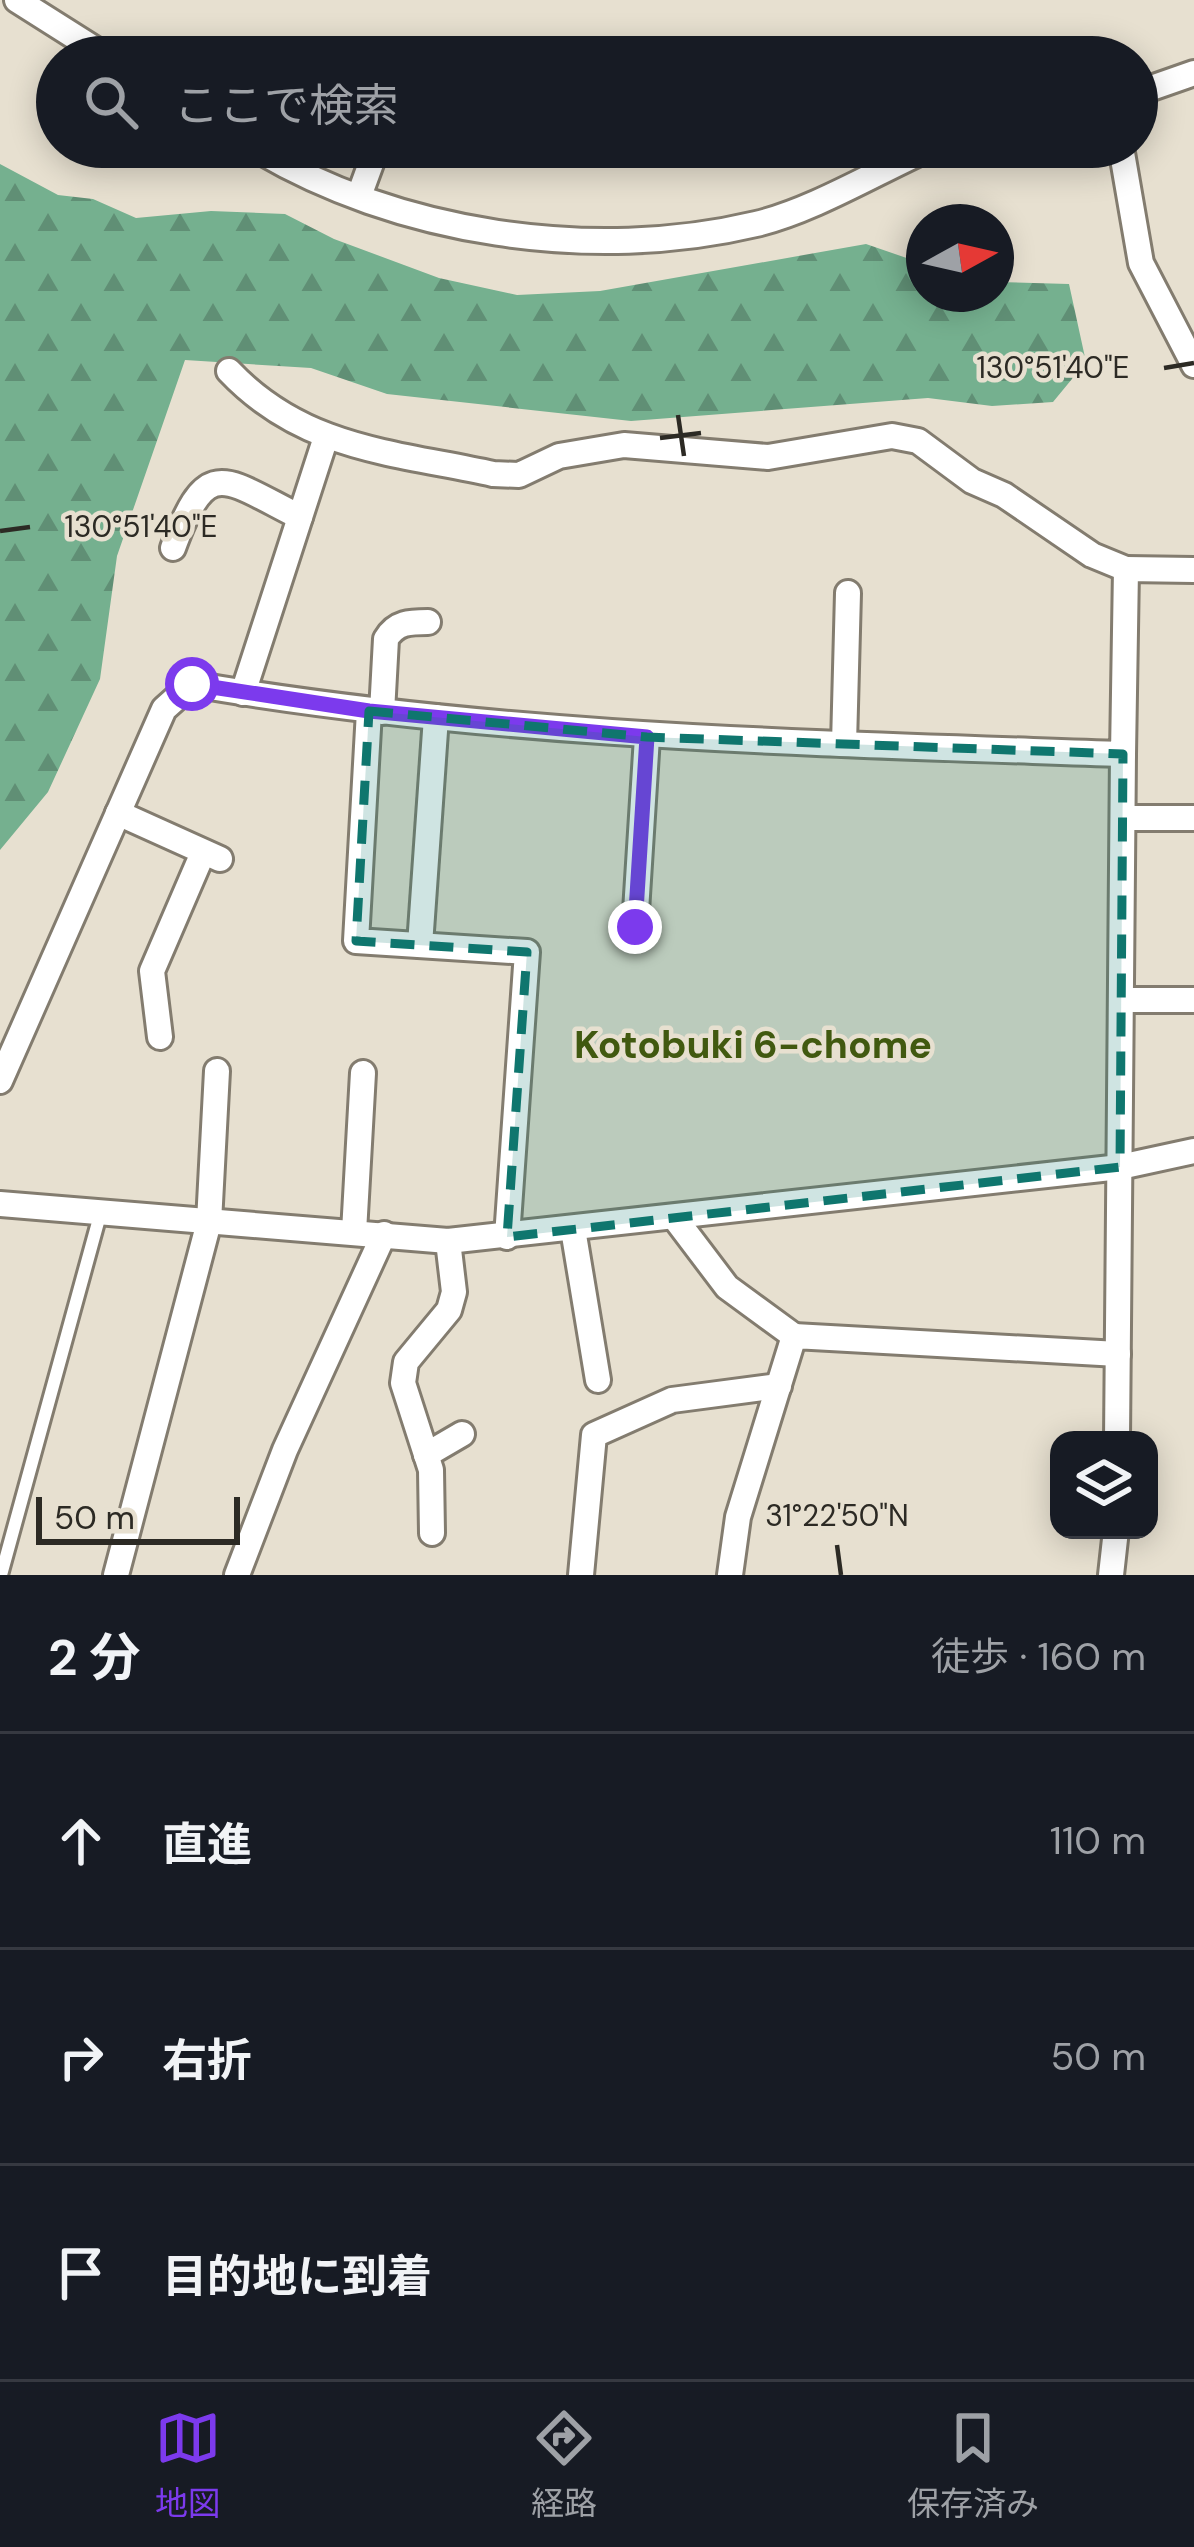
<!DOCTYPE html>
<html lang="ja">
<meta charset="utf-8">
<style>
:root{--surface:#171b24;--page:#20242c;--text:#f1f3f6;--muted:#9ea1a6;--line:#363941;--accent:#7c3aed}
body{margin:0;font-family:"DM Sans","Noto Sans JP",sans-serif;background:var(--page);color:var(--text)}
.controls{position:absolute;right:36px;bottom:36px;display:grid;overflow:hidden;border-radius:24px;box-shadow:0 6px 30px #0003}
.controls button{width:108px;height:108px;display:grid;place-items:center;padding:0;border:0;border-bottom:3px solid var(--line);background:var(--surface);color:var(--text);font:60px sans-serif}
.compass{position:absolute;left:906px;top:204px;width:108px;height:108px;border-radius:50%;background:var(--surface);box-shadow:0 6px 30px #0003;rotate:82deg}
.scale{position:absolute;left:36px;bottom:30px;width:204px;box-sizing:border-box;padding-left:12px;border:6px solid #2c2a24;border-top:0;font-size:33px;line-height:42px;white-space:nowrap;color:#2c2a24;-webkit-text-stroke:9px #e7e0d0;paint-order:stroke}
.stop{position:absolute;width:36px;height:36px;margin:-27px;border:9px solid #7c3aed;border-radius:50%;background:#fff}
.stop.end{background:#7c3aed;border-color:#fff;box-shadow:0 3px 12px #0008}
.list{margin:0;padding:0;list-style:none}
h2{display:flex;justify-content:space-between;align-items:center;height:156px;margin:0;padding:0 48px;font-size:51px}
h2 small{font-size:39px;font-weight:400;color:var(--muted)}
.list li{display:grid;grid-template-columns:78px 1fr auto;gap:36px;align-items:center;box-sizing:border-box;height:216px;padding:0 48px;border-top:3px solid var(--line)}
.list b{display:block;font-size:45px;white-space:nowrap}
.list em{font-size:39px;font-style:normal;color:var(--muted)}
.icon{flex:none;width:66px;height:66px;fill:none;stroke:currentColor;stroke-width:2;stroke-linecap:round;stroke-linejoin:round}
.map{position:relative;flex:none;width:1194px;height:1575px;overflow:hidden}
.search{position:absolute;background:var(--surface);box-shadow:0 6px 30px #0003;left:36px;right:36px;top:36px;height:132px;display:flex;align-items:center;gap:30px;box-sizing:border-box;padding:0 42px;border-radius:66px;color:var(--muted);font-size:45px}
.sheet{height:804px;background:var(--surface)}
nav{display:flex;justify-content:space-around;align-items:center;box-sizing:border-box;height:168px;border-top:3px solid var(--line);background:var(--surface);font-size:33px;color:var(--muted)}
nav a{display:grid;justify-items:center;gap:6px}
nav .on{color:var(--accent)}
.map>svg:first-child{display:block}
.forest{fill:url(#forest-firs)}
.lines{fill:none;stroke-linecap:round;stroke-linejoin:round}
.service-casing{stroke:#837c6f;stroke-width:18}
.minor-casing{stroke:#837c6f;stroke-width:30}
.service{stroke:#fff;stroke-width:12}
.minor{stroke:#fff;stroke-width:24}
.route{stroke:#7c3aed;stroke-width:15}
.marked{fill:#0f766e;fill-opacity:0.2;stroke:#0f766e;stroke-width:9;stroke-dasharray:24 15;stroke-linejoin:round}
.ticks{fill:none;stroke:#2c2a24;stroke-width:4.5}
.labels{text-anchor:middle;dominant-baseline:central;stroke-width:9;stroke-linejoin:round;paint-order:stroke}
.neighbourhood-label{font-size:39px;font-weight:bold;fill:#415910;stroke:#e7e0d0}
.ticks-label{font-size:30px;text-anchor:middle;fill:#2c2a24;stroke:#e7e0d0;stroke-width:9;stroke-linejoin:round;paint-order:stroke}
</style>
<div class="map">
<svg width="1194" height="1575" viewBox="0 0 1194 1575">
<defs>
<pattern id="forest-firs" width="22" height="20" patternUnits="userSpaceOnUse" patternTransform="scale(3)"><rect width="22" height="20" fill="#75b08f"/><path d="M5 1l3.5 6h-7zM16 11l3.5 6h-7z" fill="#608f75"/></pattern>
</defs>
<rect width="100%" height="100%" fill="#e7e0d0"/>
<polygon class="forest" points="0,164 58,195 93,199 136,218 211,211 285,214 334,239 439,278 517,295 600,291 866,244 924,264 924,294 996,294 996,282 1069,284 1086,362 1053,402 992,406 928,398 631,421 387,394 311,368 185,360 117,556 100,679 48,792 0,850"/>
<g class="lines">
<g class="service-casing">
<polyline id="service" points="1,1575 100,1215"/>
</g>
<g class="minor-casing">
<g id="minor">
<polyline points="17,0 107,57"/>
<polyline points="1137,93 1194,73"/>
<path d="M253,147C396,234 593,263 756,224C812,211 878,171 932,147"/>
<polyline points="1121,147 1141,263 1194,365"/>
<polyline points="359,196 377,147"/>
<path d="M229,371C303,449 392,452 493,474L519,475L559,456L624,445L768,457L892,436L918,441L972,481L1004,495L1092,555L1126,569"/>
<path d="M173,548C207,454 224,479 300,517"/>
<polyline points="243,693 326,437"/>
<polyline points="369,711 356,941 527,952 507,1237"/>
<path d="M382,712L386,639C396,622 410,622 428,622"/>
<polyline points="844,744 848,593"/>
<polyline points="118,813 220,859"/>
<polyline points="1123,818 1194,818"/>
<polyline points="635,927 647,737"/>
<polyline points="420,945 436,717"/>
<polyline points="1121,1000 1194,1000"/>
<polyline points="160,1037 152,971 202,855"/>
<path d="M0,1081L164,709L192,684C500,737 812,743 1123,754L1126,569L1194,570"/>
<polyline points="0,1204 448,1241 1120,1167 1194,1151"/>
<polyline points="674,1217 727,1287 794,1336"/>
<polyline points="573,1229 598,1380"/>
<polyline points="354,1232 363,1073"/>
<polyline points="1117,1440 1123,754"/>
<polyline points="426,1455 462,1434"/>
<polyline points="432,1533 431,1470 403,1383 406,1362 449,1310 454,1292 448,1241"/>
<polyline points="116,1575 209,1222 217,1071"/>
<polyline points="237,1575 285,1450 384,1234"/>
<polyline points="581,1575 594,1435 672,1400 779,1386"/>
<polyline points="730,1575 738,1517 794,1336 1118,1354"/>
<polyline points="1111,1575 1116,1530"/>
</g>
</g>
<use href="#service" class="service"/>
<use href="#minor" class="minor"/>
</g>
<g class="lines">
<polyline class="route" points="192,684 369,711 647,737 635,927"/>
</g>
<path class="marked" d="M369,711L647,737L1123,754L1120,1167L507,1237L527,952L356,941Z"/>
<path class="ticks" d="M1164,368L1194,363M678,415L684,456M660,438L701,433M0,531L30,527M837,1545L841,1575"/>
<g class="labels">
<g class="neighbourhood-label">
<text x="753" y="1044">Kotobuki 6-chome</text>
</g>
</g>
<g class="ticks-label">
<text x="1053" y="378">130°51'40"E</text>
<text x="141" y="537">130°51'40"E</text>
<text x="837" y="1526">31°22'50"N</text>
</g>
</svg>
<div class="controls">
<button><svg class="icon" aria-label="layers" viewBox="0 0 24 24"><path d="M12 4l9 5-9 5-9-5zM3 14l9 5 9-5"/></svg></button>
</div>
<svg class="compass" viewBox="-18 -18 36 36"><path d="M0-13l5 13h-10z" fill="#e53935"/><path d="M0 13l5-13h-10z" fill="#9ea1a6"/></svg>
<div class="scale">50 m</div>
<div class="stop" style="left:192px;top:684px"></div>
<div class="stop end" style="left:635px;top:927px"></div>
<div class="search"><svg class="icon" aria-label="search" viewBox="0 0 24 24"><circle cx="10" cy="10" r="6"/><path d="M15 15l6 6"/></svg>ここで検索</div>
</div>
<section class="sheet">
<h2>2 分<small>徒歩 · 160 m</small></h2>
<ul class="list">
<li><svg class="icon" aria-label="ahead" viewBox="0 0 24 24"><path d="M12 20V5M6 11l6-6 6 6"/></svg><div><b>直進</b></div><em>110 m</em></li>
<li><svg class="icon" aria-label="right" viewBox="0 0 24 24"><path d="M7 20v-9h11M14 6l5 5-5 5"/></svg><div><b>右折</b></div><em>50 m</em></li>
<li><svg class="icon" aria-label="arrive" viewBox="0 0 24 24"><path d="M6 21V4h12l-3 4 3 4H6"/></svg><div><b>目的地に到着</b></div></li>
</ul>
</section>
<nav>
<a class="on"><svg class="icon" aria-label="map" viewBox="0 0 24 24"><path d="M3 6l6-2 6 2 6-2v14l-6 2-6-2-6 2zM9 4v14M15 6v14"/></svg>地図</a>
<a><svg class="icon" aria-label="directions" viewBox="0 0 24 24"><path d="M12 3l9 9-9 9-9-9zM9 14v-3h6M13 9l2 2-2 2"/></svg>経路</a>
<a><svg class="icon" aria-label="saved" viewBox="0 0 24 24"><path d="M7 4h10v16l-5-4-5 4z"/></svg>保存済み</a>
</nav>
